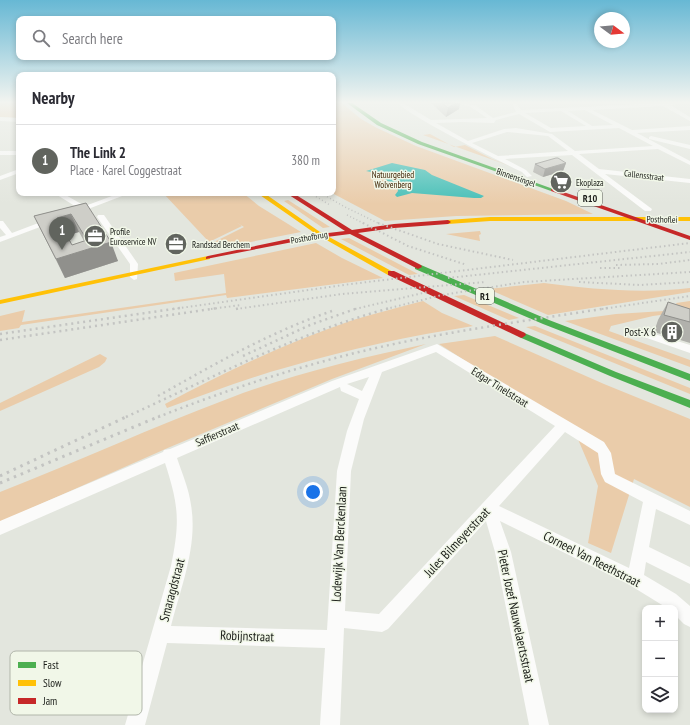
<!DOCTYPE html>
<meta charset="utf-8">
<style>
:root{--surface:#fff;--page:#f7f7f7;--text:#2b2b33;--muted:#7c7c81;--line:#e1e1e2;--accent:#61645e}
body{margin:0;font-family:"PT Sans Narrow",sans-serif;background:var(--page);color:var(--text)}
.controls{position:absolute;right:12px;bottom:12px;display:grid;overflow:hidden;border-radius:8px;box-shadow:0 2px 6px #0003}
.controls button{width:36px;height:36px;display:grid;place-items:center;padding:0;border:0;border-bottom:1px solid var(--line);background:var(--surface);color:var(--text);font:20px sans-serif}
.compass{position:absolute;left:594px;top:12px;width:36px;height:36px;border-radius:50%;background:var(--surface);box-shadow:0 2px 6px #0003;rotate:106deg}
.you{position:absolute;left:313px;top:492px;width:14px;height:14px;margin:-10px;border:3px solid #fff;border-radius:50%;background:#1a73e8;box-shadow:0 0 0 6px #1a73e833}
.badge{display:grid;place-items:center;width:26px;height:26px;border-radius:50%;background:var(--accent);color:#fff;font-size:13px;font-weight:700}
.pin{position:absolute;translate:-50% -33px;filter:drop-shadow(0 1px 2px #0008)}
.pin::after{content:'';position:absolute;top:21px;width:14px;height:12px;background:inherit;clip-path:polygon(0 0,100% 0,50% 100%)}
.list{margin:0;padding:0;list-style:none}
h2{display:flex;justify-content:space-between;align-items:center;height:52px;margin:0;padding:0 16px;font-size:17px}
h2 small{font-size:13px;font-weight:400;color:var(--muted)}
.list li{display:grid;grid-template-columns:26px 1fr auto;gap:12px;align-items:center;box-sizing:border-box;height:72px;padding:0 16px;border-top:1px solid var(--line)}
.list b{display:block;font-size:15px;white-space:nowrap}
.list p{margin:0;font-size:13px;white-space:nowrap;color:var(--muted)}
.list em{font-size:13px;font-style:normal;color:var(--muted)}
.icon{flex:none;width:22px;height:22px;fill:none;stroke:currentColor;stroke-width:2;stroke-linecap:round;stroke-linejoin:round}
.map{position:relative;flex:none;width:690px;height:725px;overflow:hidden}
.search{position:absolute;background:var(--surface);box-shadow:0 2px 6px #0003;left:16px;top:16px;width:320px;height:44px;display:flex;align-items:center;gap:10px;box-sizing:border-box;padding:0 14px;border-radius:8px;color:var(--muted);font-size:15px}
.panel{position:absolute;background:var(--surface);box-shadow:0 2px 6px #0003;left:16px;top:72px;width:320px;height:124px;border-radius:8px}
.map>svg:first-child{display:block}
.green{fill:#eaccaa}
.water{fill:#46bfb7}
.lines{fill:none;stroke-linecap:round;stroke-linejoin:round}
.street{fill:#fbfbfa;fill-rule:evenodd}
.fast{fill:#4caf50;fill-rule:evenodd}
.slow{fill:#ffc107;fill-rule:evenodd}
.jam{fill:#c62828;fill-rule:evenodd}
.rail-far3{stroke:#c3c4c2;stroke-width:1.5;stroke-dasharray:1 2.5;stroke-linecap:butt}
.rail-far2{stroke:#c3c4c2;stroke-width:2;stroke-dasharray:1.5 3;stroke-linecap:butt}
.rail-far1{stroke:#c3c4c2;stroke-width:2.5;stroke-dasharray:2 4;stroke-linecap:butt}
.rail{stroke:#c3c4c2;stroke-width:3;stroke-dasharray:2.5 5;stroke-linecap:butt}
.wall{fill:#b1b1ac;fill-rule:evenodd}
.shaded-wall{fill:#90908c}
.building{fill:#cecec8;stroke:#90908c;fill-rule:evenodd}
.labels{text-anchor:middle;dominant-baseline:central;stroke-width:3;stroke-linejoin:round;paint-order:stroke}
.far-park-label{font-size:9px;fill:#412708;stroke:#f1f7e8}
.far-street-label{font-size:9px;fill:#1b1e19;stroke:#f1f7e8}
.far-poi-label{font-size:9px;fill:#1b1e19;stroke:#f1f7e8;text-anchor:start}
.shield{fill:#f1f7e8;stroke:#5b5f57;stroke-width:1}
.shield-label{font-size:10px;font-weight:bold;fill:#1b1e19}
.poi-label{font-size:11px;fill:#1b1e19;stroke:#f1f7e8;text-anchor:end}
.street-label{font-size:11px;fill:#1b1e19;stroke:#f1f7e8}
.near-street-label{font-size:13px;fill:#1b1e19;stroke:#f1f7e8}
.key{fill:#f1f7e8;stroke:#b1b6aa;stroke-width:1}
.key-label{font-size:11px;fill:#1b1e19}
</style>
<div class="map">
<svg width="690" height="725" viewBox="0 0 690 725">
<rect width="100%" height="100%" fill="#e3e6de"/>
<g class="green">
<polygon points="0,103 19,103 19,118 0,117"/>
<polygon points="333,103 342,103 361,119 377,128 416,146 566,201 593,214 456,216 385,221 332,193"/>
<polygon points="430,134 454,147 465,145 492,159 510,166 423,135"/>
<polygon points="163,193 243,193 259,206 301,232 215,249 210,244 244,227 236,222 242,226 209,242"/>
<polygon points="288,200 330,227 323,228 284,201"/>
<polygon points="480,231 481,234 479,235 480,241 446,234"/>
<polygon points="349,238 418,274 409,275 341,239"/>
<polygon points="316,243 342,258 383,278 227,298 226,295 21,325 19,328 0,331 0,316 25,310 22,322 226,293 224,274 175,281 174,273"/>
<path d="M544,283C592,289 641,294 690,288V292L548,315L488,289Z"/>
<polygon points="464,295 519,318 509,320 454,296"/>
<path d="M423,301L442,313L473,326C410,336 349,349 288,367C247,378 207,394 167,408L165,404C225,372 288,342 353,320C376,313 400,307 423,301Z"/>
<polygon points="690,301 690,311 653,316 611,326 609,331 690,360 690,367 565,321 616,314 680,310 676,303"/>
<polygon points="535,326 690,388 690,394 526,327"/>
<polygon points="495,336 604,384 690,419 690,507 634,479 611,553 588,543 598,486 574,430 439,344"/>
<path d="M426,344L332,379L170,447L0,522V492C77,462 152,427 230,398C293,374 360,358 426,344Z"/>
<polygon points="100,354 107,358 105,362 99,367 0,411 0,403"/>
</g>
<polygon class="water" points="392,163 425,170 432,175 484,196 481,198 474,198 412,193 397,197 395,195 398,191 397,187 375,173 366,171"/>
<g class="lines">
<g class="street">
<path d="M398,103H403L431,120L487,118L471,107L456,103L475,105L493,118L516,112L512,103H516L521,110L661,103H689L670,105L690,117V121L663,106L592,110L632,130L690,126V130L637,133L690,161V165L658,149L579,154L599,169L690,179V183L605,174L652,209L651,211H645L572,155L505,159L526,170L532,176L527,177L522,172C491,157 461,142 431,125C420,118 407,112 398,103ZM585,110L613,125L592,126L568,111ZM561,111L586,126L551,128L525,113ZM519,114L550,132L619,128L653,146L575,151L552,134L516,128L504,129L468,141L436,123L462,122L494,123L496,120ZM507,132L548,136L568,151L498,156L472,143Z"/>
<polygon points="0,117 19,118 19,122 0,121"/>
<polygon points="651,136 690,145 690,149 649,139 649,137"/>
<rect x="0" y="151" width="19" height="4"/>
<polygon points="19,169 19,173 0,180 0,176"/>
<polygon points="54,193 62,193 85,206 120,193 130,193 75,214 71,212 78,208"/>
<polygon points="98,215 104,215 138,264 137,279 134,280 130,277 130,264 97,217"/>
<polygon points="49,219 55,219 56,221 0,242 0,237 6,235 0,228 0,221 3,221 12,233"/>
<polygon points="648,332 690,345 690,353 644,337 643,335 644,333"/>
<path d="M437,344L604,442L611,453L615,474L690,511V525L656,509L649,547L690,567V584L646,562L644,575L676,594L690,606V627L684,624L675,615V608H667L628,584L500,521L511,552L549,725H529L495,552L486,521L388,629L382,632L344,628L340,725H320L325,648L167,643L145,725H125L171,566C180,522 179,506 165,463L0,535V521L163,452L164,450L170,449L332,381ZM436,352L555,426L379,614L345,611L351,471L364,419L382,372ZM369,377L362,391L347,384ZM340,387L341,391L359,399L347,431L337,471L327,630L171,626C181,587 198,545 191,505C189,489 182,473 177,458ZM565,432L598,453L601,474L605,482L643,502L629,568L499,506Z"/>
</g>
<g class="fast">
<polygon points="347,103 352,103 381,123 422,142 556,190 551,191 418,144 377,125"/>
<polygon points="415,265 421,265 549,320 690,374 690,381 543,324 415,269"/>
<polygon points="522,332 616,372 690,400 690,408 610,376 519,337 518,335"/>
</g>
<g class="slow">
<polygon points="257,193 264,193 320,232 395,273 391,275 388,275 316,234"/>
<polygon points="490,217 690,217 690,221 490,221 448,224 445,222 448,220"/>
<polygon points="208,256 210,257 210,259 0,304 0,300"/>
</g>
<g class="jam">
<polygon points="551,189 555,189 690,236 690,240 551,191"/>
<polygon points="286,193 293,193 352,230 394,224 448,220 451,222 448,224 394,228 358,233 421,265 422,267 418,269 350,234 303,240 206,259 206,257 208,256 303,236 345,231"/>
<polygon points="388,271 394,271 525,333 526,335 522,338 519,337 388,275"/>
</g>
<g class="rail-far3">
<polyline points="310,193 330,205"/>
<polyline points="321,193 343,206 380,224"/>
<polyline points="347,215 365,224"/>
</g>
<g class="rail-far2">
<polyline points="363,223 408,246 467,265"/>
<polyline points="378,223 438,244 513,260"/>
<polyline points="616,265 658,264 690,260"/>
<polyline points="600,268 622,268"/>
<polyline points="448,278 690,252"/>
<polyline points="579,282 640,285 690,282"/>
<polyline points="173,309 351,284 690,243"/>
<polyline points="211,309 241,305"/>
<polyline points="236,309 342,294 486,282"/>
<polyline points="355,309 427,292"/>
<polyline points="386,309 442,295 524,282 690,272"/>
<polyline points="602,309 690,296"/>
</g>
<g class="rail-far1">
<polyline points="236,309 241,308"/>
<polyline points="0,334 180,308"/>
<polyline points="0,340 218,308"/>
<polyline points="243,356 310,325 358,308"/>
<path d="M158,396C215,364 270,332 332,311"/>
<path d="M126,417C213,377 298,333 390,308"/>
<path d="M158,417C224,391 290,369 359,352C441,332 525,321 608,308"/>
</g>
<g class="rail">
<polyline points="0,476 128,416"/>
<polyline points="0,483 160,416"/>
</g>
</g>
<g class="wall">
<polygon points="431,103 460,103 459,109 446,117"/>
<polygon points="566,163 563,171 543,177 533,172 535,164"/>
<path d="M86,203L118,261L65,278L34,216ZM79,232L84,241L72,245L67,235Z"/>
<polygon points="668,302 690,309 690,343 654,332 658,320"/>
</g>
<g class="shaded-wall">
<polygon points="455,103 460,103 459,109 446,117 448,108"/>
<polygon points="566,163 563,171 543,177 545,169"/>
<polygon points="71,214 79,232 65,236 57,218"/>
<polygon points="111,242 118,261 65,278 56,259"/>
</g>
<g class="building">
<polygon points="442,103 455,103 448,108"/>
<polygon points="556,158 558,158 566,163 545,169 535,164"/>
<path d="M86,203L111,242L56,259L34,216ZM71,214L87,240L72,245L57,218Z"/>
<polygon points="668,302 690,309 690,322 664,315"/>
</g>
<linearGradient id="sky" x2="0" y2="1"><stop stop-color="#67b8d4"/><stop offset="0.5" stop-color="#f2f4f0"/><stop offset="1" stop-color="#f2f4f0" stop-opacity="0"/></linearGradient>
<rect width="690" height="204" fill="url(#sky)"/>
<defs>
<g id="supermarket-disc" transform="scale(1.15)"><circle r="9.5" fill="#61645e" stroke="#f1f7e8"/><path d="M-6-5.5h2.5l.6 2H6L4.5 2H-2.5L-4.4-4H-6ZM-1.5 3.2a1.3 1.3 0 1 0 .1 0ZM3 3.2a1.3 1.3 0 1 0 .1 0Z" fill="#fff"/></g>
<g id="office-disc" transform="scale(1.15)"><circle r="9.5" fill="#61645e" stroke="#f1f7e8"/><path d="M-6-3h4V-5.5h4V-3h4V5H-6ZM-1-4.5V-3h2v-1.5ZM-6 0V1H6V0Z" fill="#fff"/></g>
<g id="building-disc" transform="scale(1.15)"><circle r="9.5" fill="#61645e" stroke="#f1f7e8"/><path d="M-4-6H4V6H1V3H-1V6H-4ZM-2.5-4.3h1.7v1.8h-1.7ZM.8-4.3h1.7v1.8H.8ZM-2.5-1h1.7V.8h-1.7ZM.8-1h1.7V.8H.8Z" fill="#fff"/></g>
</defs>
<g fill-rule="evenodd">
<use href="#supermarket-disc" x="561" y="182"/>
<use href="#office-disc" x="95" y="236"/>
<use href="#office-disc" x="176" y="244"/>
<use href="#building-disc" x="672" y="332"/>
</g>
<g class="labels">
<g class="far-park-label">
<text x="393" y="174">Natuurgebied<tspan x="393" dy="10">Wolvenberg</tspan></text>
</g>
<g class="far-street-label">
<text transform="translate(644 175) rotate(7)">Callensstraat</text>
<text transform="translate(516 177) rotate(19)">Binnensingel</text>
<text transform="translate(662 219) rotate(1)">Posthoflei</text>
<text transform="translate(309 237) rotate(-10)">Posthofbrug</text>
</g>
<g class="far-poi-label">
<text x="576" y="182">Ekoplaza</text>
<text x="110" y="231">Profile<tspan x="110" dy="10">Euroservice NV</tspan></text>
<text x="192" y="244">Randstad Berchem</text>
</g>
<g class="shield">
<rect x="578" y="190" width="24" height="16" rx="3"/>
<rect x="476" y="288" width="18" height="16" rx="3"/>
</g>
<g class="shield-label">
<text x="590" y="198">R10</text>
<text x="485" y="296">R1</text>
</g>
<g class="poi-label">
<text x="656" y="332">Post-X 6</text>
</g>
<g class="street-label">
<text transform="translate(500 387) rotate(32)">Edgar Tinelstraat</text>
<text transform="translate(217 434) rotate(-23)">Saffierstraat</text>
</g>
<g class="near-street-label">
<text transform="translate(457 542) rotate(-47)">Jules Bilmeyerstraat</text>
<text transform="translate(339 544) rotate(-87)">Lodewijk Van Berckenlaan</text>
<text transform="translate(592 559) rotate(27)">Corneel Van Reethstraat</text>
<text transform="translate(172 590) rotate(-75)">Smaragdstraat</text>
<text transform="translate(516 616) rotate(78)">Pieter Jozef Nauwelaertsstraat</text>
<text transform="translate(247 636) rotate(2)">Robijnstraat</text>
</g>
</g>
<rect x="10" y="651" width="132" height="64" rx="6" class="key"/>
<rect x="18" y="662" width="18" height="6" fill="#4caf50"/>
<rect x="18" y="680" width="18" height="6" fill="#ffc107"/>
<rect x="18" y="698" width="18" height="6" fill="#c62828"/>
<g class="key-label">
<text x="43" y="669">Fast</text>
<text x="43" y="687">Slow</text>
<text x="43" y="705">Jam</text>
</g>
</svg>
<div class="controls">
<button>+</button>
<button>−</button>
<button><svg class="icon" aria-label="layers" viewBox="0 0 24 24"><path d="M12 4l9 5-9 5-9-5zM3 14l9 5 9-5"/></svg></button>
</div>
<svg class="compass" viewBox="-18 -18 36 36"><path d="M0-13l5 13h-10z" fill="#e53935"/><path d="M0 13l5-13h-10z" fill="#7c7c81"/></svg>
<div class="you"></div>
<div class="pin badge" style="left:62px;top:250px">1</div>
<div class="search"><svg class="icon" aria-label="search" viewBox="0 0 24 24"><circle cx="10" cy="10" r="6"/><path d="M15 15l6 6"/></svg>Search here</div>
<section class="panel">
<h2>Nearby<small></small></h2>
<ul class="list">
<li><span class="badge">1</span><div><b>The Link 2</b><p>Place · Karel Coggestraat</p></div><em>380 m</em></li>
</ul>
</section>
</div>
